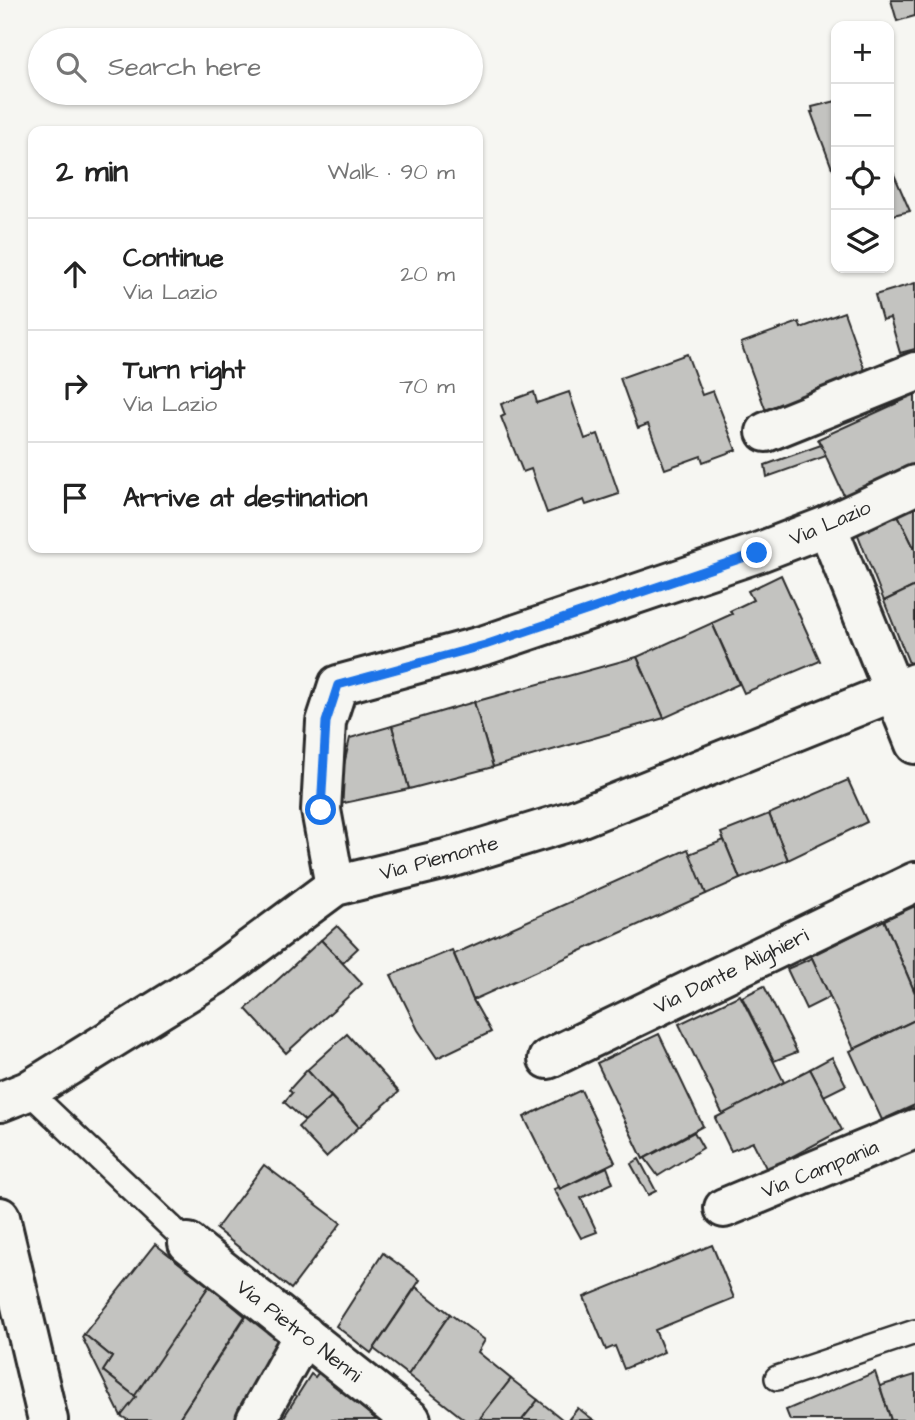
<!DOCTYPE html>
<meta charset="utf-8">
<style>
:root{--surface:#fff;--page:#f6f6f6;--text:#222;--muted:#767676;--line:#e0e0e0}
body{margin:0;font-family:"Architects Daughter",sans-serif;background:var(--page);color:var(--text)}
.controls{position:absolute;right:21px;top:21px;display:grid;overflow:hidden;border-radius:14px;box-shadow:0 2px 5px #0004}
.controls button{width:63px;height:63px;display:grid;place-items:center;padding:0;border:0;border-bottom:2px solid var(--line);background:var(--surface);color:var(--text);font:35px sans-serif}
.stop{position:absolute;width:21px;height:21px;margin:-16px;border:5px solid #1a73e8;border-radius:50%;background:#fff}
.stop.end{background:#1a73e8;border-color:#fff;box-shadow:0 2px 7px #0008}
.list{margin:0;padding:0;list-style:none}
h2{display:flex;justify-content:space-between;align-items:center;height:91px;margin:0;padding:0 28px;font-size:30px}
h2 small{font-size:23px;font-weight:400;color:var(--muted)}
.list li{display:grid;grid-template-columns:46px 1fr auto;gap:21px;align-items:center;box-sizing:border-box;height:112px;padding:0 28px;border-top:2px solid var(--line)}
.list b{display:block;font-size:26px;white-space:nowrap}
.list p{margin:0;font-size:23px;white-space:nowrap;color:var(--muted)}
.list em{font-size:23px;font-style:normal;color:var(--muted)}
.icon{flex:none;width:38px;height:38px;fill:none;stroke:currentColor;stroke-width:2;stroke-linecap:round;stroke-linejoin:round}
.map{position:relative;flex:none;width:915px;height:1420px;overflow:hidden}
.search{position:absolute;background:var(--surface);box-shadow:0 2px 5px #0004;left:28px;top:28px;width:455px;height:77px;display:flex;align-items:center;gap:18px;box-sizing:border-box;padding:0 24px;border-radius:38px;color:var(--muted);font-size:26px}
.panel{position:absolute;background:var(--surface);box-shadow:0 2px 5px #0004;left:28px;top:126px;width:455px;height:427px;border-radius:14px}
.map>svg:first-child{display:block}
.building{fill:#c3c3c0;stroke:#2b2b2b;stroke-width:2}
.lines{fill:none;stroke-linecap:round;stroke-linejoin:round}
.lane-casing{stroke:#2b2b2b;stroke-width:28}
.street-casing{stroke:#2b2b2b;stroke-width:44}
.secondary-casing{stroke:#2b2b2b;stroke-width:44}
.lane{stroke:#f6f6f2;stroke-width:23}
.street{stroke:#f6f6f2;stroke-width:38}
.secondary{stroke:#f6f6f2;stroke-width:38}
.route{stroke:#1a73e8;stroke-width:9}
.labels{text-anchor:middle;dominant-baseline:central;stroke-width:5;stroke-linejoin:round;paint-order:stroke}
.street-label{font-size:21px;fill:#2b2b2b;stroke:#f6f6f2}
</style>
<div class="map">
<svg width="915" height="1420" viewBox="0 0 915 1420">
<rect width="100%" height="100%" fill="#f6f6f2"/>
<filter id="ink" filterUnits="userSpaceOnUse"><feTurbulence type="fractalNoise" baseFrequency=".0143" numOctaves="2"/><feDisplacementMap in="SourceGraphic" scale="14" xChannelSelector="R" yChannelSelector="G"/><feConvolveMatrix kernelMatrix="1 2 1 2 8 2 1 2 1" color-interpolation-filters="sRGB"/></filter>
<g filter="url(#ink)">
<g class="building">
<polygon points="891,0 915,0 915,16 897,21"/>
<polygon points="836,101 836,167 832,168 811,112 813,112 812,107"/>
<polygon points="889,163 910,211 889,216"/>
<polygon points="915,283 915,349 900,353 890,318 882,320 875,295"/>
<polygon points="844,312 868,379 818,392 766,411 741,343 799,322 801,328"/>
<polygon points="687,354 702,395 713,391 736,450 703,462 701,456 665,469 648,424 638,428 620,378"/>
<polygon points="915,387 915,466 845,498 818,439 904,400 901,392"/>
<polygon points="534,392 537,403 569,392 585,439 598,434 619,494 586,505 584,500 547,513 531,469 523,472 501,417 505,415 501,404"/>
<polygon points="821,445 826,456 767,477 765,465"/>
<polygon points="915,506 915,550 897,513"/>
<polygon points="898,515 915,550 915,586 884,601 858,535 859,532"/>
<polygon points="781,575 820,661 744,693 712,623 732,614 730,611 753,600 748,591"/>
<polygon points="915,586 915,666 911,668 884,601"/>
<polygon points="712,623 739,684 664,718 637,657"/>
<polygon points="637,657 664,718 493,767 474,702"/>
<polygon points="474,702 493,767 409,789 392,726"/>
<polygon points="392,726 409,789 335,805 350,738"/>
<polygon points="848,780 867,822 788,860 769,814"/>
<polygon points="769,814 788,860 740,879 721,833"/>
<polygon points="724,840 740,879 706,894 689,854"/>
<polygon points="688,849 706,894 473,1000 454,954"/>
<polygon points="915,906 915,993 884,920"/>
<polygon points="884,920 915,993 915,1020 854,1049 811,956"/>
<polygon points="337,926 358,948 343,962 321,940"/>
<polygon points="321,940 362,984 286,1053 246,1009"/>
<polygon points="452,950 473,1000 491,1032 437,1058 418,1030 391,975"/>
<polygon points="812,958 830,997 806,1009 787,969"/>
<polygon points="764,986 797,1052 774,1061 742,997"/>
<polygon points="740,995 784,1082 723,1115 679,1024"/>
<polygon points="915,1020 915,1105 882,1120 850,1051"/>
<polygon points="347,1034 399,1092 359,1127 307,1070"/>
<polygon points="659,1034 703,1126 643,1159 597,1063"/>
<polygon points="832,1057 846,1085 824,1096 810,1069"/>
<polygon points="810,1069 842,1130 767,1170 753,1142 731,1151 715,1118"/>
<polygon points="307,1070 331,1097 305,1121 284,1102 292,1093 289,1090"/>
<polygon points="581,1090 615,1162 560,1189 524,1117"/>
<polygon points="331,1097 359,1127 326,1157 298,1127"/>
<polygon points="694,1132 703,1148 658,1176 645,1158"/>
<polygon points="639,1159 656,1191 648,1195 631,1164"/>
<polygon points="264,1165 341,1223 291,1289 216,1229"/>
<polygon points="607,1167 613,1183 581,1198 597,1232 581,1238 554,1189 559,1187 560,1189"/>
<polygon points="155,1244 209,1286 136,1397 103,1371 112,1357 84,1334"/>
<polygon points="712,1245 734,1298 655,1330 664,1352 624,1369 615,1346 606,1350 584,1297"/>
<polygon points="383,1253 420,1280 371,1353 336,1326"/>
<polygon points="209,1286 245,1316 178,1420 128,1420 121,1416"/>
<polygon points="416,1287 450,1314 408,1375 374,1349"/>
<polygon points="248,1313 286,1347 239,1420 178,1420"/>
<polygon points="450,1314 485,1340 478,1352 511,1379 479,1420 465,1420 408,1375"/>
<polygon points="84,1334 112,1357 103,1371 136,1397 121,1416 82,1337"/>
<polygon points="319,1372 377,1420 282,1420 311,1374 315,1377"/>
<polygon points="875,1372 891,1420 790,1420 786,1410"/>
<polygon points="915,1375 915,1420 891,1420 880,1386"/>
<polygon points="511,1379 538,1400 522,1420 486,1420 481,1417"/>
<polygon points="538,1400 557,1415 563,1420 522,1420"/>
<polygon points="578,1408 587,1415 594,1420 568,1420"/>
</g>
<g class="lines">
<g class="lane-casing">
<g id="lane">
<polyline points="28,1091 188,1243"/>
<polyline points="777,1378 915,1332"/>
</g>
</g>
<g class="street-casing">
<g id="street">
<polyline points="766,432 915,372"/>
<polyline points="827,526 915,744"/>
<polyline points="335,886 321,810 326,722 338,685 485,645 757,553 827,526 915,485"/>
<polyline points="548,1059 915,882"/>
<polyline points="0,1102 28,1091 218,973 335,886 450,858 574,820 915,683"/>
<polyline points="724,1208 915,1129"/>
<polyline points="188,1243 411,1420"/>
<polyline points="256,1420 304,1334"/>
</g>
</g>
<g class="secondary-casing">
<polyline id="secondary" points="0,1217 48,1420"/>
</g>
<use href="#lane" class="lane"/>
<use href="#street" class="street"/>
<use href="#secondary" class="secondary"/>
</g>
</g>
<g class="lines" filter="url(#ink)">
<polyline class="route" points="321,810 326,722 338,685 485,645 757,553"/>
</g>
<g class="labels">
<g class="street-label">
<text transform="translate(830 523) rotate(-23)">Via Lazio</text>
<text transform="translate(439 858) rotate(-15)">Via Piemonte</text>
<text transform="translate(731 971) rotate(-26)">Via Dante Alighieri</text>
<text transform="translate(820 1169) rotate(-22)">Via Campania</text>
<text transform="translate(299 1331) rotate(38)">Via Pietro Nenni</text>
</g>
</g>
</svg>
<div class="controls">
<button>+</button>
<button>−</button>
<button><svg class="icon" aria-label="locate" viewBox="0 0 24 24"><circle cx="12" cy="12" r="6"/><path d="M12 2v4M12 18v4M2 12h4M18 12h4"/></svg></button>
<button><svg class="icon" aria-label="layers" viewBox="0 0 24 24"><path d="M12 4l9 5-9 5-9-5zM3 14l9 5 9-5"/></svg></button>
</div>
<div class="stop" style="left:321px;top:810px"></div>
<div class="stop end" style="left:757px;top:553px"></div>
<div class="search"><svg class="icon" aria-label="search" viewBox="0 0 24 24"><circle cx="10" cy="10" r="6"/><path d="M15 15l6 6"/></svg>Search here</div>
<section class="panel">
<h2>2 min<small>Walk · 90 m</small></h2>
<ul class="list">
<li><svg class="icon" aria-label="ahead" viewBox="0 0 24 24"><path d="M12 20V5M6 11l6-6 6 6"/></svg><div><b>Continue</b><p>Via Lazio</p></div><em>20 m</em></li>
<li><svg class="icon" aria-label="right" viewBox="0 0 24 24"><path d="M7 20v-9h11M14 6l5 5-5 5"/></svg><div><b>Turn right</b><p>Via Lazio</p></div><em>70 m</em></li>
<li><svg class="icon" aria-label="arrive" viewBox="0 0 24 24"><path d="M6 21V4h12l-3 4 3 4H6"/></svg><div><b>Arrive at destination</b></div></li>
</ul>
</section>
</div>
